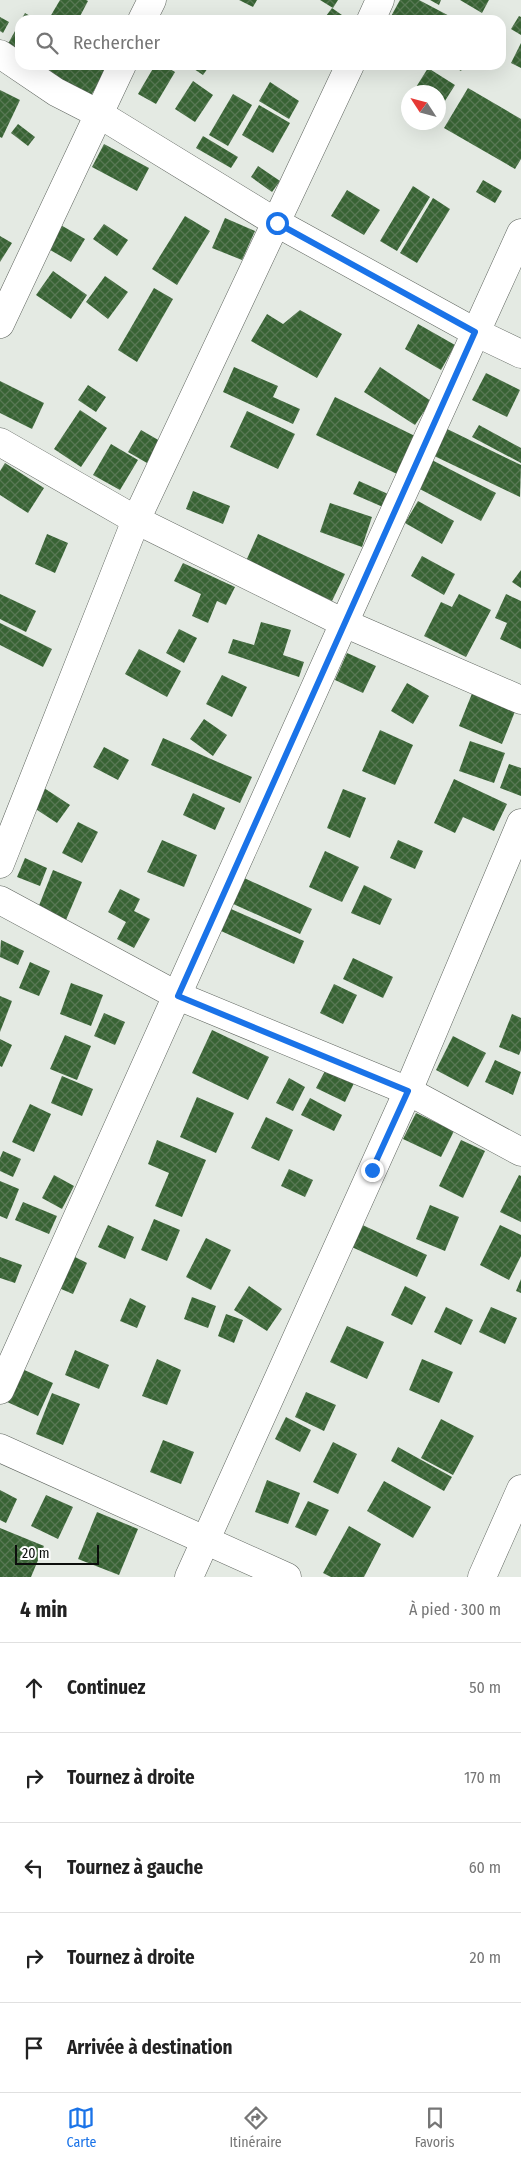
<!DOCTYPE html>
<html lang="fr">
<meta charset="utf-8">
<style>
:root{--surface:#fff;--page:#f6f6f6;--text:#222;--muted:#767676;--line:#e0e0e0;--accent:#1a73e8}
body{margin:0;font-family:"Fira Sans Condensed",sans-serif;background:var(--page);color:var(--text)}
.compass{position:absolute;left:401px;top:85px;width:45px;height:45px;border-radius:50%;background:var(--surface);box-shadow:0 5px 20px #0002;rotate:306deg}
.scale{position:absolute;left:15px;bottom:12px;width:84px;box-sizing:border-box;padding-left:5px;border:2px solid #0c0e0c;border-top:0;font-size:14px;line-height:18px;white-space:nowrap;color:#0c0e0c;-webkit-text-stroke:4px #fff;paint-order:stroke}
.stop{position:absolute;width:15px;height:15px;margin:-11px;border:4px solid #1a73e8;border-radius:50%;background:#fff}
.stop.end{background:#1a73e8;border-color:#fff;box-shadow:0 1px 5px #0008}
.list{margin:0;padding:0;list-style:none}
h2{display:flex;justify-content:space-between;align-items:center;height:65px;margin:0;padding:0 20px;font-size:21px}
h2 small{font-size:16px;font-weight:400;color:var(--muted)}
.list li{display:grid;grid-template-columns:32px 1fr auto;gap:15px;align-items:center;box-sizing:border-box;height:90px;padding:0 20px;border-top:1px solid var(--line)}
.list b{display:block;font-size:19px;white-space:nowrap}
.list em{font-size:16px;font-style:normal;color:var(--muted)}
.icon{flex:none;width:28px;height:28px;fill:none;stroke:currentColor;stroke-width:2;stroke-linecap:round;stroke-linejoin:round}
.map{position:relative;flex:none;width:521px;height:1577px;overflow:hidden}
.search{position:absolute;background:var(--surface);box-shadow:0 5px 20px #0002;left:15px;right:15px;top:15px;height:55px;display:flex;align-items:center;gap:12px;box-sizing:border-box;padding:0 18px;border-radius:15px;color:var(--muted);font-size:19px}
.sheet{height:515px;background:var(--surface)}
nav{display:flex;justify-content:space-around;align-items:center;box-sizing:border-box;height:70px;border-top:1px solid var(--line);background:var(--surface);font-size:14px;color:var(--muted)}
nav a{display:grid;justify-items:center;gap:2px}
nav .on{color:var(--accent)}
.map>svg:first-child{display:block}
.building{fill:url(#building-cross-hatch)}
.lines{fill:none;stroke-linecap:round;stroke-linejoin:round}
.minor-casing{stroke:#5e645e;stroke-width:29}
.minor{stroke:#fff;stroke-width:28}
.route{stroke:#1a73e8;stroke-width:6}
</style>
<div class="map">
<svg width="521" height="1577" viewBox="0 0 521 1577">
<defs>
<pattern id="building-cross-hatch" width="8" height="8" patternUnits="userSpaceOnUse" patternTransform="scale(1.25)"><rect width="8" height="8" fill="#386334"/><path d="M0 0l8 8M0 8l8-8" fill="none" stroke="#587854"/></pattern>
</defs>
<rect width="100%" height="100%" fill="#e4eae3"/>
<g class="building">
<polygon points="60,0 86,0 88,1 78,20 56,20 50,17"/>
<polygon points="239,0 257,0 253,7"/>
<polygon points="320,0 338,0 333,8"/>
<polygon points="400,0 419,0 457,20 389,20"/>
<polygon points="430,0 441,0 439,5"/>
<polygon points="460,0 489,0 482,13"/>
<polygon points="332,8 349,20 323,20"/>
<polygon points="25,13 37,20 21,20"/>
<polygon points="278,16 288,20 276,20"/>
<polygon points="519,16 521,17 521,35 511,29"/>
<polygon points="0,17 9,22 3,33 0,31"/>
<polygon points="20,22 20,60 4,51"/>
<polygon points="521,43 521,68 511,63"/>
<polygon points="28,65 109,65 89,99"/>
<polygon points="155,65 163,65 175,72 156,104 138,94"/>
<polygon points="188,65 210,65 203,75"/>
<polygon points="450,65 464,65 461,71"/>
<polygon points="428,68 455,85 438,112 438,92 413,92"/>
<polygon points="193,81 213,95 195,122 175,109"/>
<polygon points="270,82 299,101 289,119 259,101"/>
<polygon points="468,88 521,119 521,159 515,169 444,128"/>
<polygon points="0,90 20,100 2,138 0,137"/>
<polygon points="233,94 252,105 228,146 209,135"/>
<polygon points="259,105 290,123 273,153 242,135"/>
<polygon points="18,124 35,137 28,146 11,133"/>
<polygon points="203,136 238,157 231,168 196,148"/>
<polygon points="104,144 149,168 137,191 92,167"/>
<polygon points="258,166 280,181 272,192 251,177"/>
<polygon points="483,180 502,191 495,203 476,192"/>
<polygon points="413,186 430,197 397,251 380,241"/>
<polygon points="347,190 380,210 364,235 331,216"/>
<polygon points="433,198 450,209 417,263 400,253"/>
<polygon points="185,216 210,231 177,285 152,269"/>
<polygon points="225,218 255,231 242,260 212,248"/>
<polygon points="59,224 85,239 71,262 45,247"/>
<polygon points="104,224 128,240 117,256 93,239"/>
<polygon points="0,236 12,243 0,262"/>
<polygon points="53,271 87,295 71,319 36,295"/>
<polygon points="105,276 128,292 108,319 86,302"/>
<polygon points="154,288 173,299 137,362 118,350"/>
<polygon points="300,310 342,334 317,378 251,341 267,314 283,324"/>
<polygon points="418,324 455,345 441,370 405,349"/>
<polygon points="234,367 278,386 273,397 300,409 293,424 223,392"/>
<polygon points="380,367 431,401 415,425 364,392"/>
<polygon points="486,373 520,390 507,417 472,400"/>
<polygon points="0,381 44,403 32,429 0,413"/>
<polygon points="88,385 106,397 96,412 78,400"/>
<polygon points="335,397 415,436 397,474 316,435"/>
<polygon points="80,410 107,428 81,467 54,449"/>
<polygon points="247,411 295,434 278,469 230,447"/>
<polygon points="479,425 521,448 521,463 472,437"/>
<polygon points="441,426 521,465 520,497 428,453"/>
<polygon points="141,430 160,441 147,463 128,452"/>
<polygon points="111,444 138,460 120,490 93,475"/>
<polygon points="428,458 496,493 481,521 414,486"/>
<polygon points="5,463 44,488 28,513 0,495 0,471"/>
<polygon points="359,481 388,494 383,507 353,494"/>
<polygon points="193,491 230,506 223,524 186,509"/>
<polygon points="418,501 454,521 442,544 405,523"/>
<polygon points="330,503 372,517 362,547 320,532"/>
<polygon points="47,534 68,543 55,573 35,564"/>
<polygon points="258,534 345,574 332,601 246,561"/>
<polygon points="422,556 455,574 444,595 411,576"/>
<polygon points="183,563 235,587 226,605 217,601 208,623 192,616 201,594 174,581"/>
<polygon points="521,570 521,588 512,582"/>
<polygon points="0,594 36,611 26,632 0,619"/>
<polygon points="459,594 491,610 466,657 424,636 441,602 452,607"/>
<polygon points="506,594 521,601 521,649 500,639 507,623 495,618"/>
<polygon points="261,622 291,630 283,655 304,662 299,677 228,653 233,639 254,645"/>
<polygon points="0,623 52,649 43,667 0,645"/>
<polygon points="179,629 197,638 184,663 166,653"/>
<polygon points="139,649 181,671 167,697 125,674"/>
<polygon points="347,653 376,666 363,693 335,680"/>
<polygon points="222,675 247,687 232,717 206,704"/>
<polygon points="407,683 429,696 413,724 391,711"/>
<polygon points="473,691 516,709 502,744 459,726"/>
<polygon points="204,719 227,735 213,756 190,739"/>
<polygon points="380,730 413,745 395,785 362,771"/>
<polygon points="163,738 252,777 240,803 151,765"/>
<polygon points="470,741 505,753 494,783 459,771"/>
<polygon points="104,747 129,760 118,780 93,767"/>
<polygon points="509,764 521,768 521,796 500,788"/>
<polygon points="454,779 507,804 494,831 463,817 455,833 434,823"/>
<polygon points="41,786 70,805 57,823 28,804"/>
<polygon points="343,789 366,798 350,838 327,828"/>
<polygon points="193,793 225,808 215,830 183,815"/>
<polygon points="78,822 98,832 82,863 62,853"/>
<polygon points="162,840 197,855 184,887 147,872"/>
<polygon points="398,840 423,851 415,869 390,858"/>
<polygon points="325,851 359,867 342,902 309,887"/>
<polygon points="25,858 47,868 40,886 17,877"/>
<polygon points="53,870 82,882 66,920 38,908"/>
<polygon points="242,877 312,909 300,934 231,903"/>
<polygon points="364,885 392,899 380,925 351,913"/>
<polygon points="120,889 140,899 134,911 150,919 134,948 117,939 126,922 108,912"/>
<polygon points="231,909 304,941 294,964 221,931"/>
<polygon points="1,940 24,951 18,965 0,957"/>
<polygon points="353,958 393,977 383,998 343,979"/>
<polygon points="30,962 50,971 39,996 19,988"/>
<polygon points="71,983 103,995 91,1026 60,1014"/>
<polygon points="334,984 357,995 343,1024 320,1013"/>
<polygon points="0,996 12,1001 0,1032"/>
<polygon points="104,1013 125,1022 115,1045 94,1036"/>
<polygon points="512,1014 521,1018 521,1050 519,1055 499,1047"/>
<polygon points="212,1030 269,1057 248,1100 192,1073"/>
<polygon points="65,1035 91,1046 77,1080 50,1069"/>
<polygon points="453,1036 486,1053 468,1087 436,1070"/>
<polygon points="0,1039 12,1045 2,1067 0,1066"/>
<polygon points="495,1060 521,1072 513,1095 485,1082"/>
<polygon points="327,1067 355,1081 345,1102 316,1088"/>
<polygon points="62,1076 93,1089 82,1116 51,1103"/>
<polygon points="289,1078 305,1087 293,1111 276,1103"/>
<polygon points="197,1097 234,1113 216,1153 180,1137"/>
<polygon points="310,1098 342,1115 334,1131 301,1115"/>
<polygon points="30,1104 51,1114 34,1152 12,1142"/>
<polygon points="416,1113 454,1131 441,1157 403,1139"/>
<polygon points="266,1117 293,1130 279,1161 251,1148"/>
<polygon points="157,1140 206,1160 182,1217 155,1206 169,1173 148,1164"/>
<polygon points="461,1140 485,1151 463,1198 439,1186"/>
<polygon points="3,1151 21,1159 13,1177 0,1171 0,1158"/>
<polygon points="289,1169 313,1180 305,1197 281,1186"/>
<polygon points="54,1175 74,1186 62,1209 42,1198"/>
<polygon points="519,1175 521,1176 521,1222 500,1212"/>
<polygon points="0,1181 19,1189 7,1219 0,1216"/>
<polygon points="23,1202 57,1216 49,1234 15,1220"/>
<polygon points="430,1205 459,1217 445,1251 416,1239"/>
<polygon points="154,1219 180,1230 167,1261 141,1250"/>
<polygon points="354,1221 427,1255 417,1277 343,1243"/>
<polygon points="108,1225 134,1237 125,1259 98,1247"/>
<polygon points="500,1225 521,1235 521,1256 509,1280 480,1265"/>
<polygon points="206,1238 231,1250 211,1290 186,1277"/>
<polygon points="69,1254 87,1263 73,1294 54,1286"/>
<polygon points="0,1257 22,1265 15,1283 0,1278"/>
<polygon points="521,1279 521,1293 516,1291"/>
<polygon points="249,1286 282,1309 267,1331 234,1310"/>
<polygon points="405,1286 426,1297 412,1325 391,1315"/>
<polygon points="192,1297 216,1306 208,1328 184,1319"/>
<polygon points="130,1298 146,1306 137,1328 120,1321"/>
<polygon points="446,1307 473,1320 461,1345 434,1332"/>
<polygon points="491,1307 517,1318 505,1344 479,1332"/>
<polygon points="226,1314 243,1320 234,1343 218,1336"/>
<polygon points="347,1326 384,1342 367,1379 330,1362"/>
<polygon points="75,1350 109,1365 99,1389 65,1375"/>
<polygon points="157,1359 181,1370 167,1405 142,1396"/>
<polygon points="422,1359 453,1372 439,1403 409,1390"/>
<polygon points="20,1368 53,1383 38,1416 5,1401"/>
<polygon points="306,1392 336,1405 324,1431 295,1417"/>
<polygon points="52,1393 80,1404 63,1445 36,1434"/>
<polygon points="286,1417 311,1430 300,1452 275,1439"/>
<polygon points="441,1419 474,1436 453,1475 421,1458"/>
<polygon points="163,1440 194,1452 181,1484 150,1472"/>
<polygon points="333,1442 357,1454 338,1494 313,1482"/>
<polygon points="398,1447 452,1477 444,1491 391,1461"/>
<polygon points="267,1480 300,1493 288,1524 255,1512"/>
<polygon points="384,1481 431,1507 413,1538 367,1511"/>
<polygon points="0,1490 17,1499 6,1523 0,1520"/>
<polygon points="46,1495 73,1507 58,1539 31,1526"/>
<polygon points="308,1501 329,1510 316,1536 295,1527"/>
<polygon points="97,1512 138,1529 119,1575 78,1559"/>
<polygon points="349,1526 381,1544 364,1577 331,1577 323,1573"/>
<polygon points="0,1528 44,1546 31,1577 0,1577"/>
</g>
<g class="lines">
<g class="minor-casing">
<g id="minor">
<polyline points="142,20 152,0"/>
<polyline points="371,20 380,0"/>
<polyline points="0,54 56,92 99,114 277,223 475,332 521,354"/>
<polyline points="0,324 122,65"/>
<polyline points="0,442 136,520 344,623 521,700"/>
<polyline points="0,864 136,520 350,65"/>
<polyline points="0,900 178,996 408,1091 521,1152"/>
<polyline points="0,1390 344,623 521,233"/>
<polyline points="0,1448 287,1577"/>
<polyline points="189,1577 408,1091 521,823"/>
<polyline points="482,1577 521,1489"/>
</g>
</g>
<use href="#minor" class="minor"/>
</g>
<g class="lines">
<polyline class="route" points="277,223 475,332 178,996 408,1091 372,1170"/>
</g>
</svg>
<svg class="compass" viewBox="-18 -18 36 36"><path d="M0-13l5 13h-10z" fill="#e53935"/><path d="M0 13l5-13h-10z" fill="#767676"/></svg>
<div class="scale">20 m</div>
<div class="stop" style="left:277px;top:223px"></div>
<div class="stop end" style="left:372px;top:1170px"></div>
<div class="search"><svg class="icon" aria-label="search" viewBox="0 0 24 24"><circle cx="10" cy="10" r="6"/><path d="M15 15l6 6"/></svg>Rechercher</div>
</div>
<section class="sheet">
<h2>4 min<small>À pied · 300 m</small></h2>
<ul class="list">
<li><svg class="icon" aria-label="ahead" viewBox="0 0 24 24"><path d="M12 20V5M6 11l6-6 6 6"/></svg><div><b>Continuez</b></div><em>50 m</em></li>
<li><svg class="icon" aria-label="right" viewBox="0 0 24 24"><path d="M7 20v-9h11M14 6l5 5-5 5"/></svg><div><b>Tournez à droite</b></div><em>170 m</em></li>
<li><svg class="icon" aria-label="left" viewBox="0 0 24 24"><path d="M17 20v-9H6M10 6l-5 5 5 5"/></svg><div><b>Tournez à gauche</b></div><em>60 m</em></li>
<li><svg class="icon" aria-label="right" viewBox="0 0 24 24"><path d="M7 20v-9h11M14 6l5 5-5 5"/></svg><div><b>Tournez à droite</b></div><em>20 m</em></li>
<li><svg class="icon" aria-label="arrive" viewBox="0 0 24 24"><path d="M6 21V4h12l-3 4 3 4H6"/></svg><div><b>Arrivée à destination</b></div></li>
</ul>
</section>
<nav>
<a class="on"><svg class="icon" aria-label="map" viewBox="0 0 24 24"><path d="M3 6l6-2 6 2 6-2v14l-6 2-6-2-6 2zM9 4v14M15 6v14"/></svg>Carte</a>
<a><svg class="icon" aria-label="directions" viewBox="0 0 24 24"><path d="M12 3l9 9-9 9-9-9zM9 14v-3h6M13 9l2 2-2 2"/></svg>Itinéraire</a>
<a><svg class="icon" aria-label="saved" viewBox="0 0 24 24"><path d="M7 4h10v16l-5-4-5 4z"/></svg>Favoris</a>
</nav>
